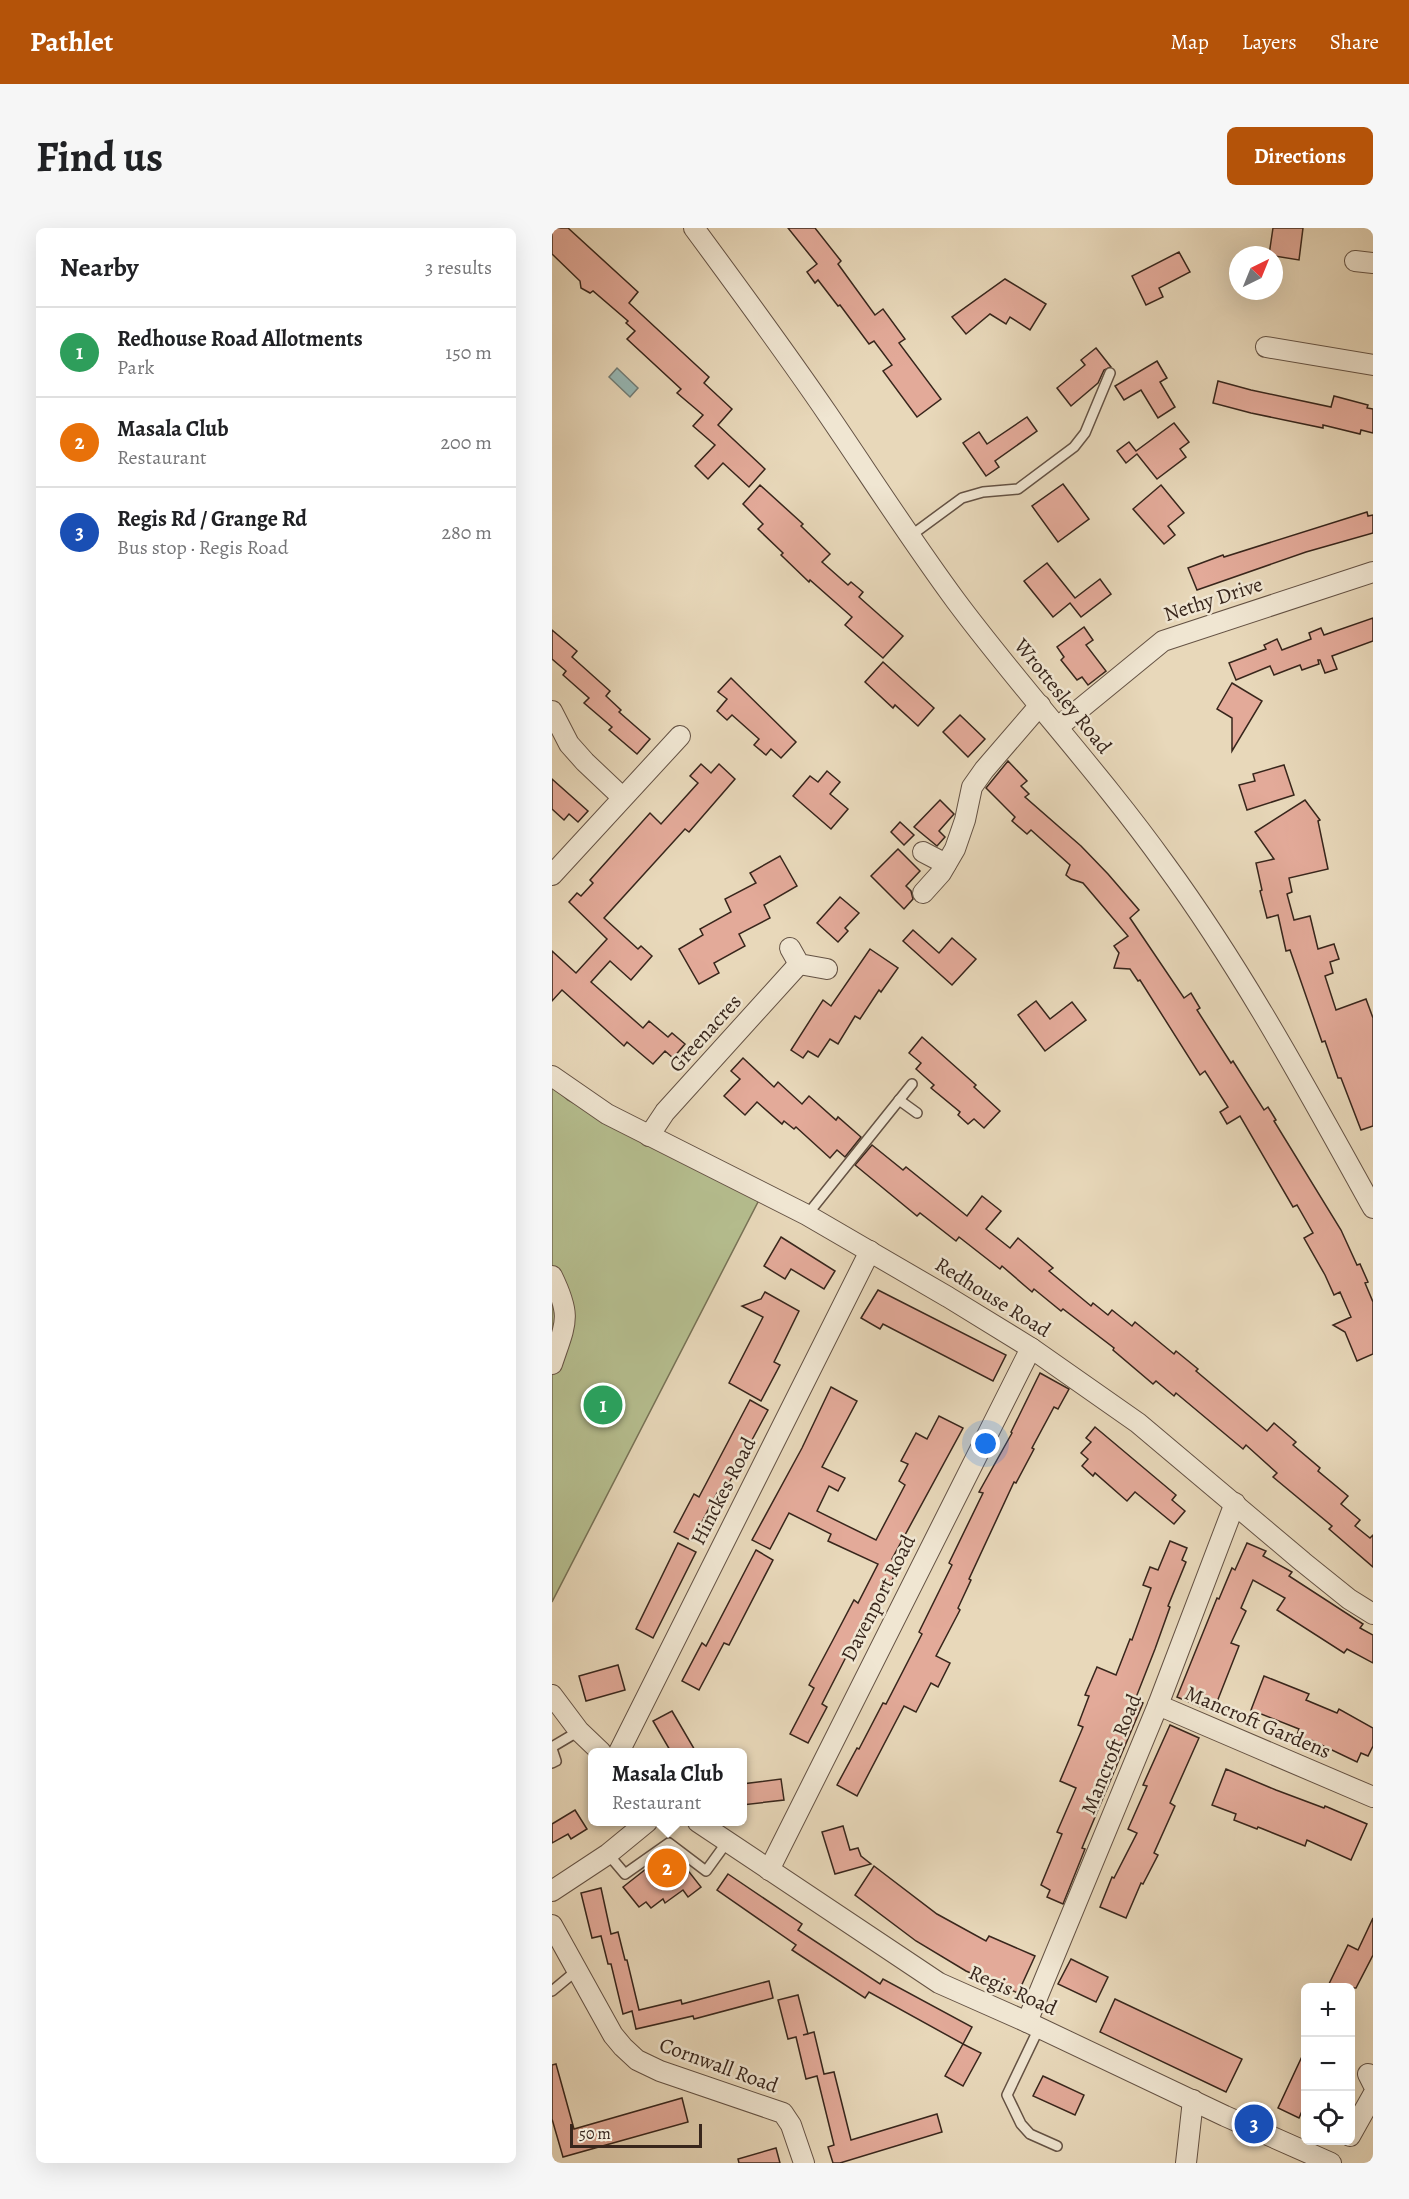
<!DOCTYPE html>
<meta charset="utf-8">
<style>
:root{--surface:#fff;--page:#f6f6f6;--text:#202124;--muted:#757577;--line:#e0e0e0;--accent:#b45309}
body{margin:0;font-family:Alegreya,serif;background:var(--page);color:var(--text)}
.controls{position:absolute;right:18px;bottom:18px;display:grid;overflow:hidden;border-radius:9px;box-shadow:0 6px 24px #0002}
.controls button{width:54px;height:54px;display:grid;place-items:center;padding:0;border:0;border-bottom:2px solid var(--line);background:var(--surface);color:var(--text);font:30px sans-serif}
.compass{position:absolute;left:677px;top:18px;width:54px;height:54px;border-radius:50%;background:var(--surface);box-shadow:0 6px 24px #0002;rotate:43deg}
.scale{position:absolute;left:18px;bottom:15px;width:132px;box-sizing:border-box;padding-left:6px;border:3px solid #38261c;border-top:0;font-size:16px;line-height:21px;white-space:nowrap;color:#38261c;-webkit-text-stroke:4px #f0e6d2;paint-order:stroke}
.you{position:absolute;left:434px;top:1216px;width:21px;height:21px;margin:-15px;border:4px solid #fff;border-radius:50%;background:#1a73e8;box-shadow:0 0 0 9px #1a73e833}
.badge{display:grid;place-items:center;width:39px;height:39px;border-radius:50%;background:var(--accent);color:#fff;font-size:20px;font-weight:700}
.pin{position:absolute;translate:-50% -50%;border:3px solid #fff;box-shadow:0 2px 6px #0006}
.popup{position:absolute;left:36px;top:1520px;width:159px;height:78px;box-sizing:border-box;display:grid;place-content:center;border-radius:9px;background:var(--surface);filter:drop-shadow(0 2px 4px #0005);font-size:20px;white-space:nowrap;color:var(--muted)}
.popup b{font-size:22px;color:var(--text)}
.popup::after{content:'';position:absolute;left:50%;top:100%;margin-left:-12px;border:12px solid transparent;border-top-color:var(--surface)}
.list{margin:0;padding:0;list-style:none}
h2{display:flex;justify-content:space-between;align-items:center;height:78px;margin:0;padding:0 24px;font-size:26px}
h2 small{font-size:20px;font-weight:400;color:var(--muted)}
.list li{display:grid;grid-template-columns:39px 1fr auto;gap:18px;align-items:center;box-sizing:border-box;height:90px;padding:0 24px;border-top:2px solid var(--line)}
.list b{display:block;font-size:22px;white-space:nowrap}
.list p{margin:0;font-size:20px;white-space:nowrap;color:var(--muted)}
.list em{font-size:20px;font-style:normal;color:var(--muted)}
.icon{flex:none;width:33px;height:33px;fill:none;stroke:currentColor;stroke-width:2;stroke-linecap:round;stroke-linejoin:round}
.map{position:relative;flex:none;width:821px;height:1935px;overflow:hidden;border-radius:9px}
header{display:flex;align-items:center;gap:36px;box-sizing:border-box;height:84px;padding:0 30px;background:var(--accent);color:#fff}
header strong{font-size:28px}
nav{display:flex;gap:33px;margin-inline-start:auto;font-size:21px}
.intro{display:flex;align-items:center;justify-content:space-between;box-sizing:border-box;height:144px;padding:0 36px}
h1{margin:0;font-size:42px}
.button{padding:15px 27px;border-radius:9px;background:var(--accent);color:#fff;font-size:21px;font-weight:700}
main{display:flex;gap:36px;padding:0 36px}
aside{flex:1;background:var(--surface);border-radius:9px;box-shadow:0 6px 24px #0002}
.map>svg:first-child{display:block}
.green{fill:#b6bf90;stroke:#777256;stroke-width:1.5}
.water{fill:#98b9b6;stroke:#727e78;stroke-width:1.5}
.building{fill:#e3aa99;stroke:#38261c;stroke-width:1.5}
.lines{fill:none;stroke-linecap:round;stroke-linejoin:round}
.service-casing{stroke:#645244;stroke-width:12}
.minor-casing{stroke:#645244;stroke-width:22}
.service{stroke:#f0e6d2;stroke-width:9}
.minor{stroke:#f0e6d2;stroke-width:20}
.labels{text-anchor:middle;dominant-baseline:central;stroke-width:5;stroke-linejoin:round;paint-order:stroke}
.street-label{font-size:21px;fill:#38261c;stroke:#f0e6d2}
</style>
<header>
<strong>Pathlet</strong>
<nav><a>Map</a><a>Layers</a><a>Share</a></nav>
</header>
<div class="intro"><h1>Find us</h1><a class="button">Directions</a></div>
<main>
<aside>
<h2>Nearby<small>3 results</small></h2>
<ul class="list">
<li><span class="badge" style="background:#2e9e5b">1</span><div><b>Redhouse Road Allotments</b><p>Park</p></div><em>150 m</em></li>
<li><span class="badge" style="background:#e8710a">2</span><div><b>Masala Club</b><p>Restaurant</p></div><em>200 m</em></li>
<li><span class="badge" style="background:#1a4fb4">3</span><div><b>Regis Rd / Grange Rd</b><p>Bus stop · Regis Road</p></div><em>280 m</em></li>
</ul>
</aside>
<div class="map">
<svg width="821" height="1935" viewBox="0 0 821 1935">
<rect width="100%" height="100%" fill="#e8d8ba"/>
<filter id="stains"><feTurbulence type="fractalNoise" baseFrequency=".00333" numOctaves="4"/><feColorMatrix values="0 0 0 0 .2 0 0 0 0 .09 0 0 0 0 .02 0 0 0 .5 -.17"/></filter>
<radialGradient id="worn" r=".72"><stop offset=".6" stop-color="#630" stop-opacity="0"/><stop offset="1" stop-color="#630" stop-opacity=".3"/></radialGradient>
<polygon class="green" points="0,858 16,872 208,970 0,1374"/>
<polygon class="water" points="65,140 86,160 78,169 57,149"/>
<g class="building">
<polygon points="0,0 16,0 86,64 77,75 157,149 152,155 180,181 166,197 213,241 197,259 171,235 156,251 143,238 163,217 141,198 151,187 125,165 129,161 75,111 83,103 74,95 76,93 41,63 38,65 29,60 28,53 0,26"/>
<polygon points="236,0 263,0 289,33 286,36 323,87 331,81 353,111 347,115 389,171 365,189 331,143 340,137 322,113 317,116 288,77 286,78 266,52 263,55 255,44 265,36"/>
<polygon points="721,0 751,0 747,32 717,27"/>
<polygon points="627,24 638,44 607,60 611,69 594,77 580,48"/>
<polygon points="453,51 494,76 478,102 458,89 454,96 438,86 414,106 400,89"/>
<polygon points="544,120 559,139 552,142 546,155 519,178 505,160 533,137 529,132"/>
<polygon points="605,133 615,150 608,154 623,179 606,190 589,162 572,172 563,158"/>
<polygon points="666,153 699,162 779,179 782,168 816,177 815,180 821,181 821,205 809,202 808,206 771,197 771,200 699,185 661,175"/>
<polygon points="475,189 485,203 443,233 447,239 434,248 411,215 427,204 435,216"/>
<polygon points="622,195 637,214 628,221 634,229 605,251 585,226 574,235 565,223 577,214 584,223"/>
<polygon points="511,256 537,291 506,314 480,278"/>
<polygon points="208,257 251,296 249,298 278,326 270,334 296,357 299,354 311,364 307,369 351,408 331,430 293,397 300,389 258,352 257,354 229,327 231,325 206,301 211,296 191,276"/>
<polygon points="609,257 632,285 616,298 623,307 612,316 581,281"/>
<polygon points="815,284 816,288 821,287 821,305 754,324 645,362 636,340 671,327 672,329"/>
<polygon points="495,335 523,370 548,351 559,366 529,389 518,375 501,389 472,353"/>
<polygon points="821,390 821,413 780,428 785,441 773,445 768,432 766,432 767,436 750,442 748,437 722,447 718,438 684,452 677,435 714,421 712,417 725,411 730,422 759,411 757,405 769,400 772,407"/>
<polygon points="532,399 541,412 534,417 554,443 536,457 530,449 525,452 509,432 512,429 505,419"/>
<polygon points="0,402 25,423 20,429 58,463 54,468 69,482 67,484 98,511 85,526 57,502 60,499 32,475 37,470 11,447 14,443 0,431"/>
<polygon points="331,434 382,480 366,498 343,477 341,480 313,454"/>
<polygon points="179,450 244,514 229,530 219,521 214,527 202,517 207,511 180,487 175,492 165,483 175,471 166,464"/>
<polygon points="680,455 710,473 680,523 680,490 665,481"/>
<polygon points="408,487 433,511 416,529 391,504"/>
<polygon points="456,533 475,553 469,558 477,566 473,569 529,618 556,646 587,682 578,690 632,770 639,765 648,780 645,782 679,835 681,833 712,882 716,879 724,892 722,893 789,1002 805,1037 808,1036 816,1054 813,1055 821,1074 821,1126 805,1133 793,1104 781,1097 799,1089 788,1064 782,1067 773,1047 752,1010 761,1005 745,977 741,979 688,888 675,896 668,884 676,879 653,843 648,847 588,752 586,753 578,741 562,740 567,725 562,718 576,708 531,655 519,651 514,647 518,637 479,602 475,606 460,593 463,589 434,560"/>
<polygon points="149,536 159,545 167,536 183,551 137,604 133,601 52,690 86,721 89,718 100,728 79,752 58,733 39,754 91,800 97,793 116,809 120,805 133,816 121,830 113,823 101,836 75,814 72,818 10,762 0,773 0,723 24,745 55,711 17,674 25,665 29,668 41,655 38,652 98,585 109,596 146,555 138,548"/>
<polygon points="732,537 742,567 695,582 687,557 703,553 701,546"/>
<polygon points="275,543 288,554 278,566 296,581 279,601 241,568 258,548 266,554"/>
<polygon points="0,551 36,583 26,594 17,586 12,592 0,581"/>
<polygon points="388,572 402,586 387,603 393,609 385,618 362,599"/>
<polygon points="753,572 768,592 766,593 776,641 737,650 740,664 735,666 742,692 758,688 766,721 782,716 787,731 778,734 781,745 773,748 784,782 814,771 821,790 821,898 809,902 789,850 786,850 773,813 770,814 738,722 734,723 726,687 715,690 708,663 710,662 704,635 722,631 703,604"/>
<polygon points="348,594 362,607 352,617 339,604"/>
<polygon points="346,621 368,643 354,658 359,663 361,671 352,681 319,648"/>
<polygon points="228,628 245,658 212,677 218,690 187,706 193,718 162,735 167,745 147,756 127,721 151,707 148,701 179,684 173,671 204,655 198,645"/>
<polygon points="288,669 307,685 293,700 296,703 286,714 265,695"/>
<polygon points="361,702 387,725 400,710 424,731 400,757 351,713"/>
<polygon points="318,721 346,740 329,764 327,762 308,791 303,788 286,816 278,811 266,829 256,823 251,830 239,822 271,772 279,778"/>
<polygon points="484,773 498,791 520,774 534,792 493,823 466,787"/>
<polygon points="370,809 424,857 422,859 448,883 432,900 422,891 416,896 406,887 408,884 379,860 382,857 364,841 369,835 357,825"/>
<polygon points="191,830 222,859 226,854 250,876 257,868 284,892 286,889 309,909 293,929 285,922 278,930 244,899 242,901 232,893 230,896 205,874 193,887 172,868 188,851 179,843"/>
<polygon points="320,917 351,942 354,939 415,988 430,968 449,983 434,1001 458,1020 466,1010 501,1040 497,1043 539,1078 541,1075 556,1087 560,1082 580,1098 583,1094 622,1126 624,1123 646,1141 644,1143 715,1203 722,1195 744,1214 741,1217 768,1240 766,1243 796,1268 789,1276 808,1292 803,1298 818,1310 821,1307 821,1339 777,1301 780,1298 721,1249 725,1245 694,1217 691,1221 624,1165 622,1168 604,1153 601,1156 561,1122 562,1120 511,1081 509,1083 482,1061 480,1064 450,1038 448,1041 407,1009 404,1013 368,985 365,988 303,937"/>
<polygon points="229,1009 283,1043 272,1061 239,1041 233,1051 212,1038"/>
<polygon points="326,1062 454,1127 441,1153 331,1096 328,1101 309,1090"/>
<polygon points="213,1064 247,1083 222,1134 228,1137 209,1173 177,1155 211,1089 190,1078 209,1071"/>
<polygon points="488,1145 517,1161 506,1181 502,1179 480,1220 482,1221 464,1255 462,1254 417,1351 419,1352 406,1380 408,1382 384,1428 398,1435 386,1459 379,1455 364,1484 352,1478 305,1568 285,1557 305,1520 307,1521 331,1475 334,1476 370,1406 367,1404 400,1337 397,1335 431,1265 427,1264 460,1205 459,1204"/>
<polygon points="279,1159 305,1173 270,1239 293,1250 286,1263 277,1258 265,1283 324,1312 353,1257 347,1253 356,1236 349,1233 364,1205 375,1211 387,1188 411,1200 340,1331 349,1335 329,1373 325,1370 294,1429 270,1476 275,1479 256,1515 238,1506 262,1460 257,1457 282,1410 302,1372 306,1375 326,1336 276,1313 279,1306 237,1285 218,1321 200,1312 250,1220"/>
<polygon points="198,1172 216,1182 170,1268 165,1265 140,1313 122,1304 142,1266 147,1269"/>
<polygon points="543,1199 624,1267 620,1272 633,1283 622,1296 583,1264 575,1273 543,1245 541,1248 530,1238 536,1231 529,1225 539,1214 534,1210"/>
<polygon points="618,1313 635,1320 630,1332 634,1334 616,1378 618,1379 603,1421 583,1472 591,1475 530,1620 533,1621 511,1676 495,1669 498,1662 489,1657 510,1606 505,1604 524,1560 508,1553 531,1499 526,1497 537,1468 533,1467 545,1439 564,1447 578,1411 580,1412 599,1360 591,1357 598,1339 606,1342"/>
<polygon points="126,1315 144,1324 101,1410 84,1401"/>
<polygon points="695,1315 714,1323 711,1328 740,1344 737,1348 811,1396 808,1400 821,1407 821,1435 795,1421 792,1425 725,1382 733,1370 701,1352 689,1380 694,1383 679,1415 687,1418 661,1484 625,1469 665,1370 667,1371 680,1340 683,1342"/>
<polygon points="204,1322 221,1332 177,1417 172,1415 147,1462 130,1453 150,1415 154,1418"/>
<polygon points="66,1437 73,1462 34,1473 27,1448"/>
<polygon points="712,1448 757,1466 754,1472 785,1485 787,1481 821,1500 821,1518 816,1528 809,1525 805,1534 759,1512 757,1516 744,1510 747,1501 699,1482"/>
<polygon points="120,1483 144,1524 119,1524 101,1493"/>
<polygon points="618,1497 647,1510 618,1575 623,1578 602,1625 606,1627 591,1656 589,1655 574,1690 548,1679 560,1649 562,1650 585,1605 576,1601 595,1558 591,1557"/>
<polygon points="674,1541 724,1562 772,1580 773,1578 815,1596 799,1632 755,1612 753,1618 706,1599 705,1601 682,1592 684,1586 660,1577"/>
<polygon points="229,1551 232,1572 190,1577 190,1556"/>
<polygon points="23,1582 35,1601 19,1611 16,1606 0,1615 0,1596"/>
<polygon points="291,1598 298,1622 306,1620 309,1628 319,1636 283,1646 270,1604"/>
<polygon points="117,1623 127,1631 149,1659 136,1669 131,1662 113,1675 111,1671 99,1680 94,1674 87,1679 71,1659"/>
<polygon points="322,1638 385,1686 434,1713 437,1708 483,1728 466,1765 414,1743 364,1713 303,1667"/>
<polygon points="176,1646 250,1696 246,1702 328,1756 331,1751 420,1799 411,1816 317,1764 313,1770 240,1722 244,1717 165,1662"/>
<polygon points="49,1660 59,1706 66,1704 73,1732 75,1732 87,1782 129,1772 130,1776 217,1753 221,1770 142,1791 141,1788 84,1801 80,1783 71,1786 59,1736 56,1736 49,1708 40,1710 29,1665"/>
<polygon points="821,1690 821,1727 804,1760 775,1760 796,1717 806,1722"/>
<polygon points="519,1731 556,1749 544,1774 506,1756"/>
<polygon points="246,1767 256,1806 251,1807 262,1804 272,1846 282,1844 299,1912 385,1886 390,1904 288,1935 281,1935 276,1919 282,1917 265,1848 254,1851 244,1809 236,1811 226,1772"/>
<polygon points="563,1771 690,1831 674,1864 548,1804"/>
<polygon points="411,1816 429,1825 411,1858 393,1848"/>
<polygon points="753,1822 753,1876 747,1890 726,1880"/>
<polygon points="4,1836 22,1901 130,1870 136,1894 11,1929 0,1891 0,1837"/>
<polygon points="491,1848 532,1867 523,1887 481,1868"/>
<polygon points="224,1920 228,1935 187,1935 186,1931"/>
</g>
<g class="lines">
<g class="service-casing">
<g id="service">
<polyline points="357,309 410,270 431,264 466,261 522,219 533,205 558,145"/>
<polyline points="347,872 365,885"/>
<polyline points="255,987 360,856"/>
<polyline points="0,1519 27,1503"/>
<polyline points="0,1521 4,1533 0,1535"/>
<polyline points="56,1626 73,1646 117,1615 154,1643 175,1614"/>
<polyline points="0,1763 24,1743"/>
<polyline points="487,1800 455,1867 469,1896 478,1906 505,1918"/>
</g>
</g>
<g class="minor-casing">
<g id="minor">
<path d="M142,0C187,61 232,122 275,185C318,248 359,312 404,373C471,463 548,545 613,636C692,744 756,863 821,980"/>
<polyline points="803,33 821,35"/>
<polyline points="714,119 821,137"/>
<polyline points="0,483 17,516 33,534 70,569"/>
<polyline points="506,499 611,413 821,344"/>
<polyline points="371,624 394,636"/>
<polyline points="0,647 128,508"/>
<polyline points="371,665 389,645 403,621 413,592 420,559 432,542 488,477"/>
<polyline points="238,720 247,736 275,741"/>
<polyline points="0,848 55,886 255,987 396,1069 479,1120 586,1195 751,1334 797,1371 821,1386"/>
<polyline points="97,908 113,884 247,736"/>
<path d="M0,1048C20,1089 14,1094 0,1136"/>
<polyline points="0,1467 27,1503 49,1524"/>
<polyline points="606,1477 821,1569"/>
<polyline points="67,1524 318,1023"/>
<polyline points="146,1594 387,1755 475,1794 673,1888 779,1935"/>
<polyline points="217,1642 479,1120"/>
<polyline points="0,1663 56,1626 95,1594"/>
<polyline points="0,1697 61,1807 71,1819 85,1832 108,1843 231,1885 239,1897 252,1935"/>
<polyline points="475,1794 606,1477 683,1275"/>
<polyline points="816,1846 821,1856"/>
<polyline points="798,1908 821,1867"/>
<polyline points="634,1935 641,1872"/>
</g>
</g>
<use href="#service" class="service"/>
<use href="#minor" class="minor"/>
</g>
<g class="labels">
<g class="street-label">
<text transform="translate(661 371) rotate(-18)">Nethy Drive</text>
<text transform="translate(511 468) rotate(51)">Wrottesley Road</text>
<text transform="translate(153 805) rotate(-48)">Greenacres</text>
<text transform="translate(441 1069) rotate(32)">Redhouse Road</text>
<text transform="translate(171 1263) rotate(-63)">Hinckes Road</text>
<text transform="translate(326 1370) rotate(-63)">Davenport Road</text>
<text transform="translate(706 1494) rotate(23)">Mancroft Gardens</text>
<text transform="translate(559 1526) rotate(-68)">Mancroft Road</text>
<text transform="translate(461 1762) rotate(24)">Regis Road</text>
<text transform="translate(167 1837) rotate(20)">Cornwall Road</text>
</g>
</g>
<rect width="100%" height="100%" filter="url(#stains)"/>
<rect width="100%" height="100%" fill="url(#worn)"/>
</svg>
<div class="controls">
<button>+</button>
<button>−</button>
<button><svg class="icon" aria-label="locate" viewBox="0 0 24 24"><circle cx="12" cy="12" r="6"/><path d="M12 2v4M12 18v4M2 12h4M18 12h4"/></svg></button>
</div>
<svg class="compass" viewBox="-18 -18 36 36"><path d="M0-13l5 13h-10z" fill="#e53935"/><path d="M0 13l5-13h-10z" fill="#757577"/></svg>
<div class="scale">50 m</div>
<div class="you"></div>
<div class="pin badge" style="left:51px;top:1177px;background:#2e9e5b">1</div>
<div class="pin badge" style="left:115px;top:1640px;background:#e8710a">2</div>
<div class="popup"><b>Masala Club</b>Restaurant</div>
<div class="pin badge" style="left:702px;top:1896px;background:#1a4fb4">3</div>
</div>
</main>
